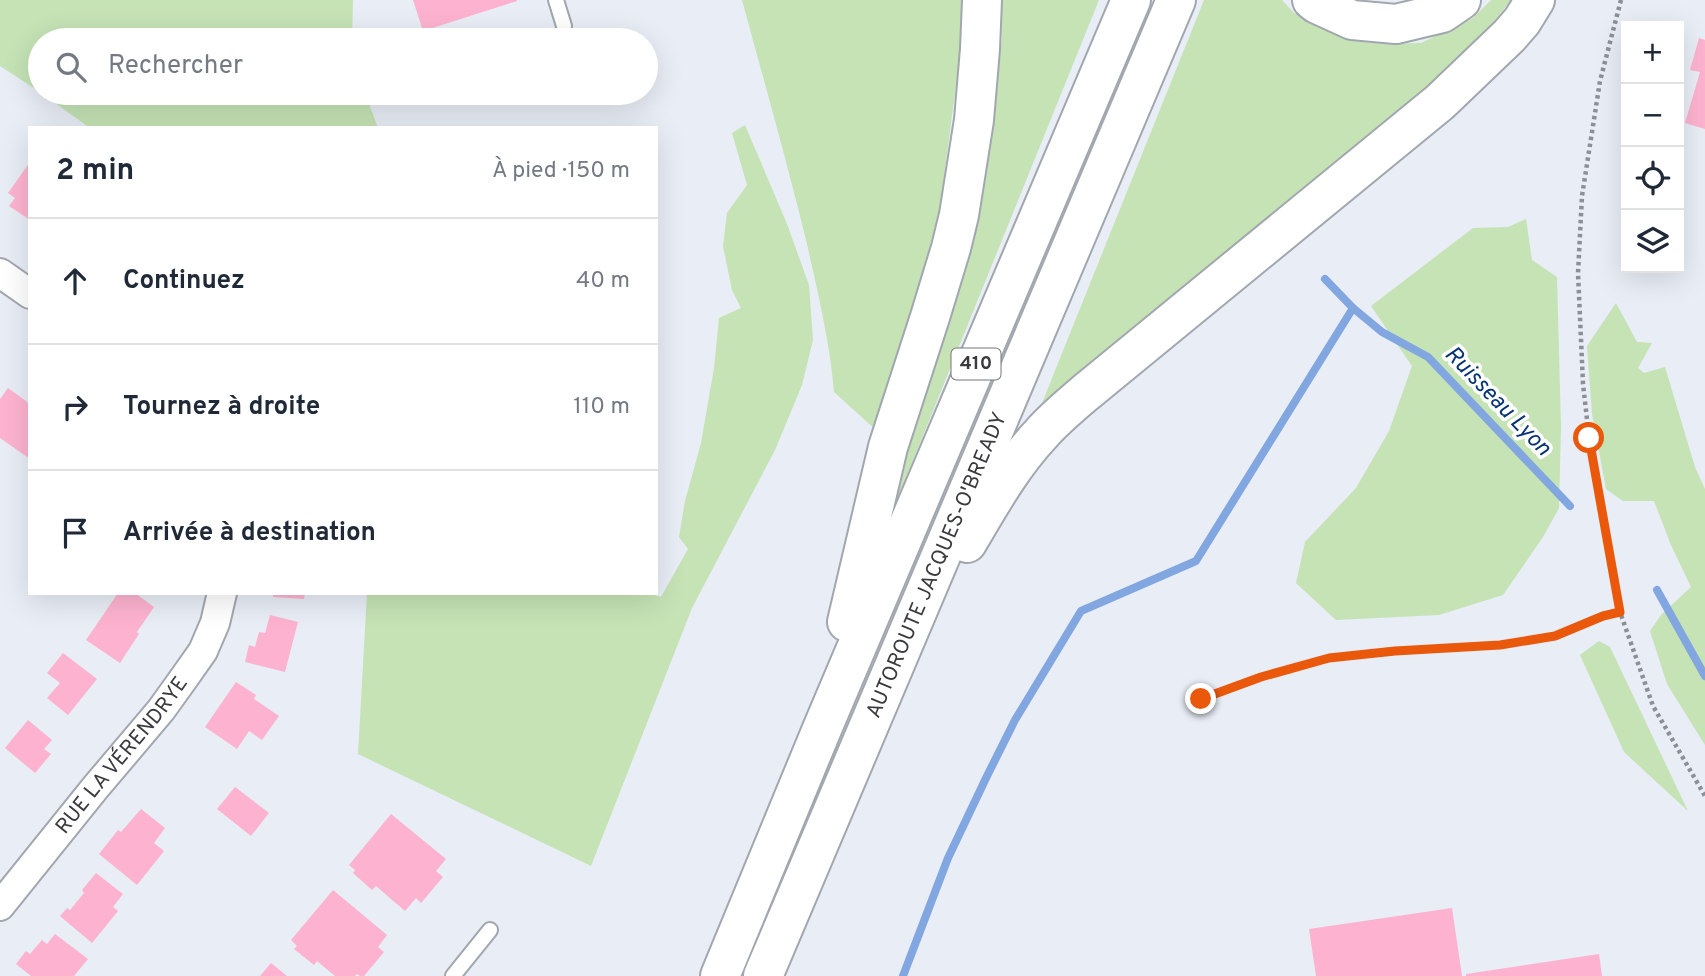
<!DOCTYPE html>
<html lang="fr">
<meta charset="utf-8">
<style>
:root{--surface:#fff;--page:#f6f6f7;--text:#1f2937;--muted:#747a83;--line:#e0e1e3}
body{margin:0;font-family:Overpass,sans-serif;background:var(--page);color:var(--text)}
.controls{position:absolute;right:21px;top:21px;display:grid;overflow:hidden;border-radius:0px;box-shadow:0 7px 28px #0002}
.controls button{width:63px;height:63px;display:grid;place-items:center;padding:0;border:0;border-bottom:2px solid var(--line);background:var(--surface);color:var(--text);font:35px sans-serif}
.stop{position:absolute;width:21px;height:21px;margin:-16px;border:5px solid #ea580c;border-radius:50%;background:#fff}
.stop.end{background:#ea580c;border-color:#fff;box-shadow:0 2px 7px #0008}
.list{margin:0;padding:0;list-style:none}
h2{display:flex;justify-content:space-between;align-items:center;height:91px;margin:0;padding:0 28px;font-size:30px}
h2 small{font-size:23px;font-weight:400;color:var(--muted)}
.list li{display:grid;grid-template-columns:46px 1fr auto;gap:21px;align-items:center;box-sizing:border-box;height:126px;padding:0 28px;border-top:2px solid var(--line)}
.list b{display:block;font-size:26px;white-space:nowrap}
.list em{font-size:23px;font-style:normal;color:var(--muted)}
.icon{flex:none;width:38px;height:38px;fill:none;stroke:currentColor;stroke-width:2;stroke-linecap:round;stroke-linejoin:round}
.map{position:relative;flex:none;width:1705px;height:976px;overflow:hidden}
.search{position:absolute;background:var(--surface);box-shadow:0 7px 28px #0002;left:28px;top:28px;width:630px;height:77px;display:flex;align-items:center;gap:18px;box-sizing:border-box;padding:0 24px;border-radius:38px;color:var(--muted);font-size:26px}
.panel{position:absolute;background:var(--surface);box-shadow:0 7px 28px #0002;left:28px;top:126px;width:630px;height:469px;border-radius:0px}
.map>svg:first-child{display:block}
.green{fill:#c5e3b5}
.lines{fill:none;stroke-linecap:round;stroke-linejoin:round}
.stream{stroke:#82a7e0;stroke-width:8}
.building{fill:#fdb3cf}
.service-casing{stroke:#a2a7af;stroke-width:18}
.minor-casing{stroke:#a2a7af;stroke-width:32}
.motorway-casing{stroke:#a2a7af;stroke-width:42}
.path{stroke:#8c9096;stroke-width:4.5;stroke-dasharray:3.5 3.5;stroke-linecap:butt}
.service{stroke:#fff;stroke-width:14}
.minor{stroke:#fff;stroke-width:28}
.motorway{stroke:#fff;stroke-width:38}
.route{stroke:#ea580c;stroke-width:9}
.labels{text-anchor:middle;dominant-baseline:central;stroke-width:7;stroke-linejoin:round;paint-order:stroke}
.shield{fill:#fff;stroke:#747679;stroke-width:2}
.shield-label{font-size:19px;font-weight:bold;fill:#393b3f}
.street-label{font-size:21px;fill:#393b3f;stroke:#fff}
.water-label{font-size:23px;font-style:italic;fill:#063375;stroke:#fff}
</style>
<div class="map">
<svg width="1705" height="976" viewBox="0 0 1705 976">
<rect width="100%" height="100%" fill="#e8edf6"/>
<g class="green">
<polygon points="0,0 353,0 352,40 40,40 40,92 0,66"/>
<path d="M742,0H967L940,208L906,338L877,431L834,392C830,343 818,293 807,244C787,162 764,81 742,0Z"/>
<polygon points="998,0 1099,0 882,537 986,153 1002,38"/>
<polygon points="1204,0 1282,0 1294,13 1320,28 1354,41 1387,44 1421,43 1473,18 1491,0 1511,0 1451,76 1036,418"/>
<polygon points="41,93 365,93 378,128 90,128"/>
<polygon points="745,125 787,224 809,285 813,340 802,385 775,450 692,608 591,866 358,754 367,593 650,593 661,597 688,549 679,537 685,501 701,443 714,368 719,318 741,308 732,290 723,246 727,213 747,185 732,133"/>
<polygon points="1526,219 1532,260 1557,277 1561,427 1559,508 1543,537 1503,595 1439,615 1336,620 1296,583 1305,542 1356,488 1389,431 1412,366 1371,306 1473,228 1508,227"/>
<polygon points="1616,303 1637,342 1652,343 1638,368 1644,373 1665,367 1695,467 1705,489 1705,745 1667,684 1650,631 1661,615 1691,587 1671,545 1654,501 1623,501 1606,489 1592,414 1587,346"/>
<polygon points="1599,641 1610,647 1688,811 1624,752 1580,655"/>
</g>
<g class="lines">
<g class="stream">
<polyline points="1325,279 1353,308 1382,332 1428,357 1570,506"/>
<polyline points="1657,590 1705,676"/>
<polyline points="903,976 948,858 987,776 1015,720 1081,611 1196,561 1353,308"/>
</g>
</g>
<g class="building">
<polygon points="413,0 517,0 517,1 423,31"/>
<polygon points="1699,38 1705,40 1705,129 1685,123 1700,72 1690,70"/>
<polygon points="30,162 30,220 9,206 15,198 8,193"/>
<polygon points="8,388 30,404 30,459 0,438 0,399"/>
<polygon points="118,593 135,593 154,607 137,632 139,634 120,663 86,640"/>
<polygon points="273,593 305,593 304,599 273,597"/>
<polygon points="270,615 298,622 285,672 245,662 249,645 255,647 259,632 265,633"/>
<polygon points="63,653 97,679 68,715 47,698 60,683 47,673"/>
<polygon points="236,682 256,695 254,699 279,716 262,740 249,731 237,749 205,727"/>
<polygon points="28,720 52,740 44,749 51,754 35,773 5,748"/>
<polygon points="235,787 269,813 251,836 217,809"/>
<polygon points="141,809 165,828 154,843 164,851 137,885 99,854 118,830 121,832"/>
<polygon points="391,814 446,859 436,871 443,877 421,903 416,898 405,911 376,886 372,890 353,873 355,870 349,865"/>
<polygon points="96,873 123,894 113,907 118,911 92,943 60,916 67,908 70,910 84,893 82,890"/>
<polygon points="333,890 387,935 378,947 384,952 364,976 360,976 357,974 355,976 335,976 317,961 314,965 294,949 297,946 291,940"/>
<polygon points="1452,908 1462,976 1316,976 1309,929"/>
<polygon points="55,934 88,959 74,976 31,976 16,964 26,951 30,954 42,940 47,944"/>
<polygon points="1599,954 1602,976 1466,976 1466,974"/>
<polygon points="271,963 287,976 260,976"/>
</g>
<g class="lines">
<g class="service-casing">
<g id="service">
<polyline points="556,0 564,26"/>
<polyline points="453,976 490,930"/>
</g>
</g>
<g class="minor-casing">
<g id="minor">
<polyline points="0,273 30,294"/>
<path id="s1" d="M0,906L95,788L161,710L184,678L203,651L215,623L222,593"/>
</g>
</g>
<g class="motorway-casing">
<g id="motorway">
<polyline points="1312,0 1317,4 1352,20 1396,24 1442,13 1461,0"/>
<path d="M967,543C989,506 1011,466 1041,434C1054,419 1070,406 1085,393L1440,102L1509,36L1522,21L1535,0"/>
<polyline points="847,622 888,447 930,317 951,248 959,215 974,120 980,49 982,0"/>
<polyline points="720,976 822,729 1131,0"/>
<path id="s2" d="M763,976L1176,0"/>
</g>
</g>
<g class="path">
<polyline points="1621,0 1600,81 1582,196 1578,273 1583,384 1589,437 1620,612 1653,706 1705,796"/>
<polyline points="1201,699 1261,677 1329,658 1395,651 1500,645 1555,636 1603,616 1620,612"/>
</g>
<use href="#service" class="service"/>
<use href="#minor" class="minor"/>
<use href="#motorway" class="motorway"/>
</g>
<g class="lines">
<polyline class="route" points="1201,699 1261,677 1329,658 1395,651 1500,645 1555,636 1603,616 1620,612 1589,438"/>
</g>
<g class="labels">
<rect class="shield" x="951.5" y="348.5" width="49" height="31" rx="5"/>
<g class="shield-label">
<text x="976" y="364">410</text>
</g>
<g class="street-label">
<text stroke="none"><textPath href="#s2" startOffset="446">AUTOROUTE JACQUES-O'BREADY</textPath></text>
<text stroke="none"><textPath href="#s1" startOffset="194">RUE LA VÉRENDRYE</textPath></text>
</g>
<g class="water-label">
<text transform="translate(1497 402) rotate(46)">Ruisseau Lyon</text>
</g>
</g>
</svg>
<div class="controls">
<button>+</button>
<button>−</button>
<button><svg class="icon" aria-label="locate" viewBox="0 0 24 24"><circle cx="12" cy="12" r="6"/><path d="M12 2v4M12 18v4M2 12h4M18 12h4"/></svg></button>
<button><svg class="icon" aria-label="layers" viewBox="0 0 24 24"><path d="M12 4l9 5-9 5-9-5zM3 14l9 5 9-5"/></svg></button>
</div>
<div class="stop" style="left:1589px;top:438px"></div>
<div class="stop end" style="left:1201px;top:699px"></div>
<div class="search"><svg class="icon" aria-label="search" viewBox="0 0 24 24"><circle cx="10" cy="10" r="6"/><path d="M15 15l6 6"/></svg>Rechercher</div>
<section class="panel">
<h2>2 min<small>À pied · 150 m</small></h2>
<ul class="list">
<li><svg class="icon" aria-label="ahead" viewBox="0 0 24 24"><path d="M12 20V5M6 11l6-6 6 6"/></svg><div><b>Continuez</b></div><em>40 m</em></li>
<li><svg class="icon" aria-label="right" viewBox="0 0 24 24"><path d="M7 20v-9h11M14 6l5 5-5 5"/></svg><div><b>Tournez à droite</b></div><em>110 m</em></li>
<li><svg class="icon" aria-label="arrive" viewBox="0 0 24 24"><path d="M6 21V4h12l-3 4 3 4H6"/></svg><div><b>Arrivée à destination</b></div></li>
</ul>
</section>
</div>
